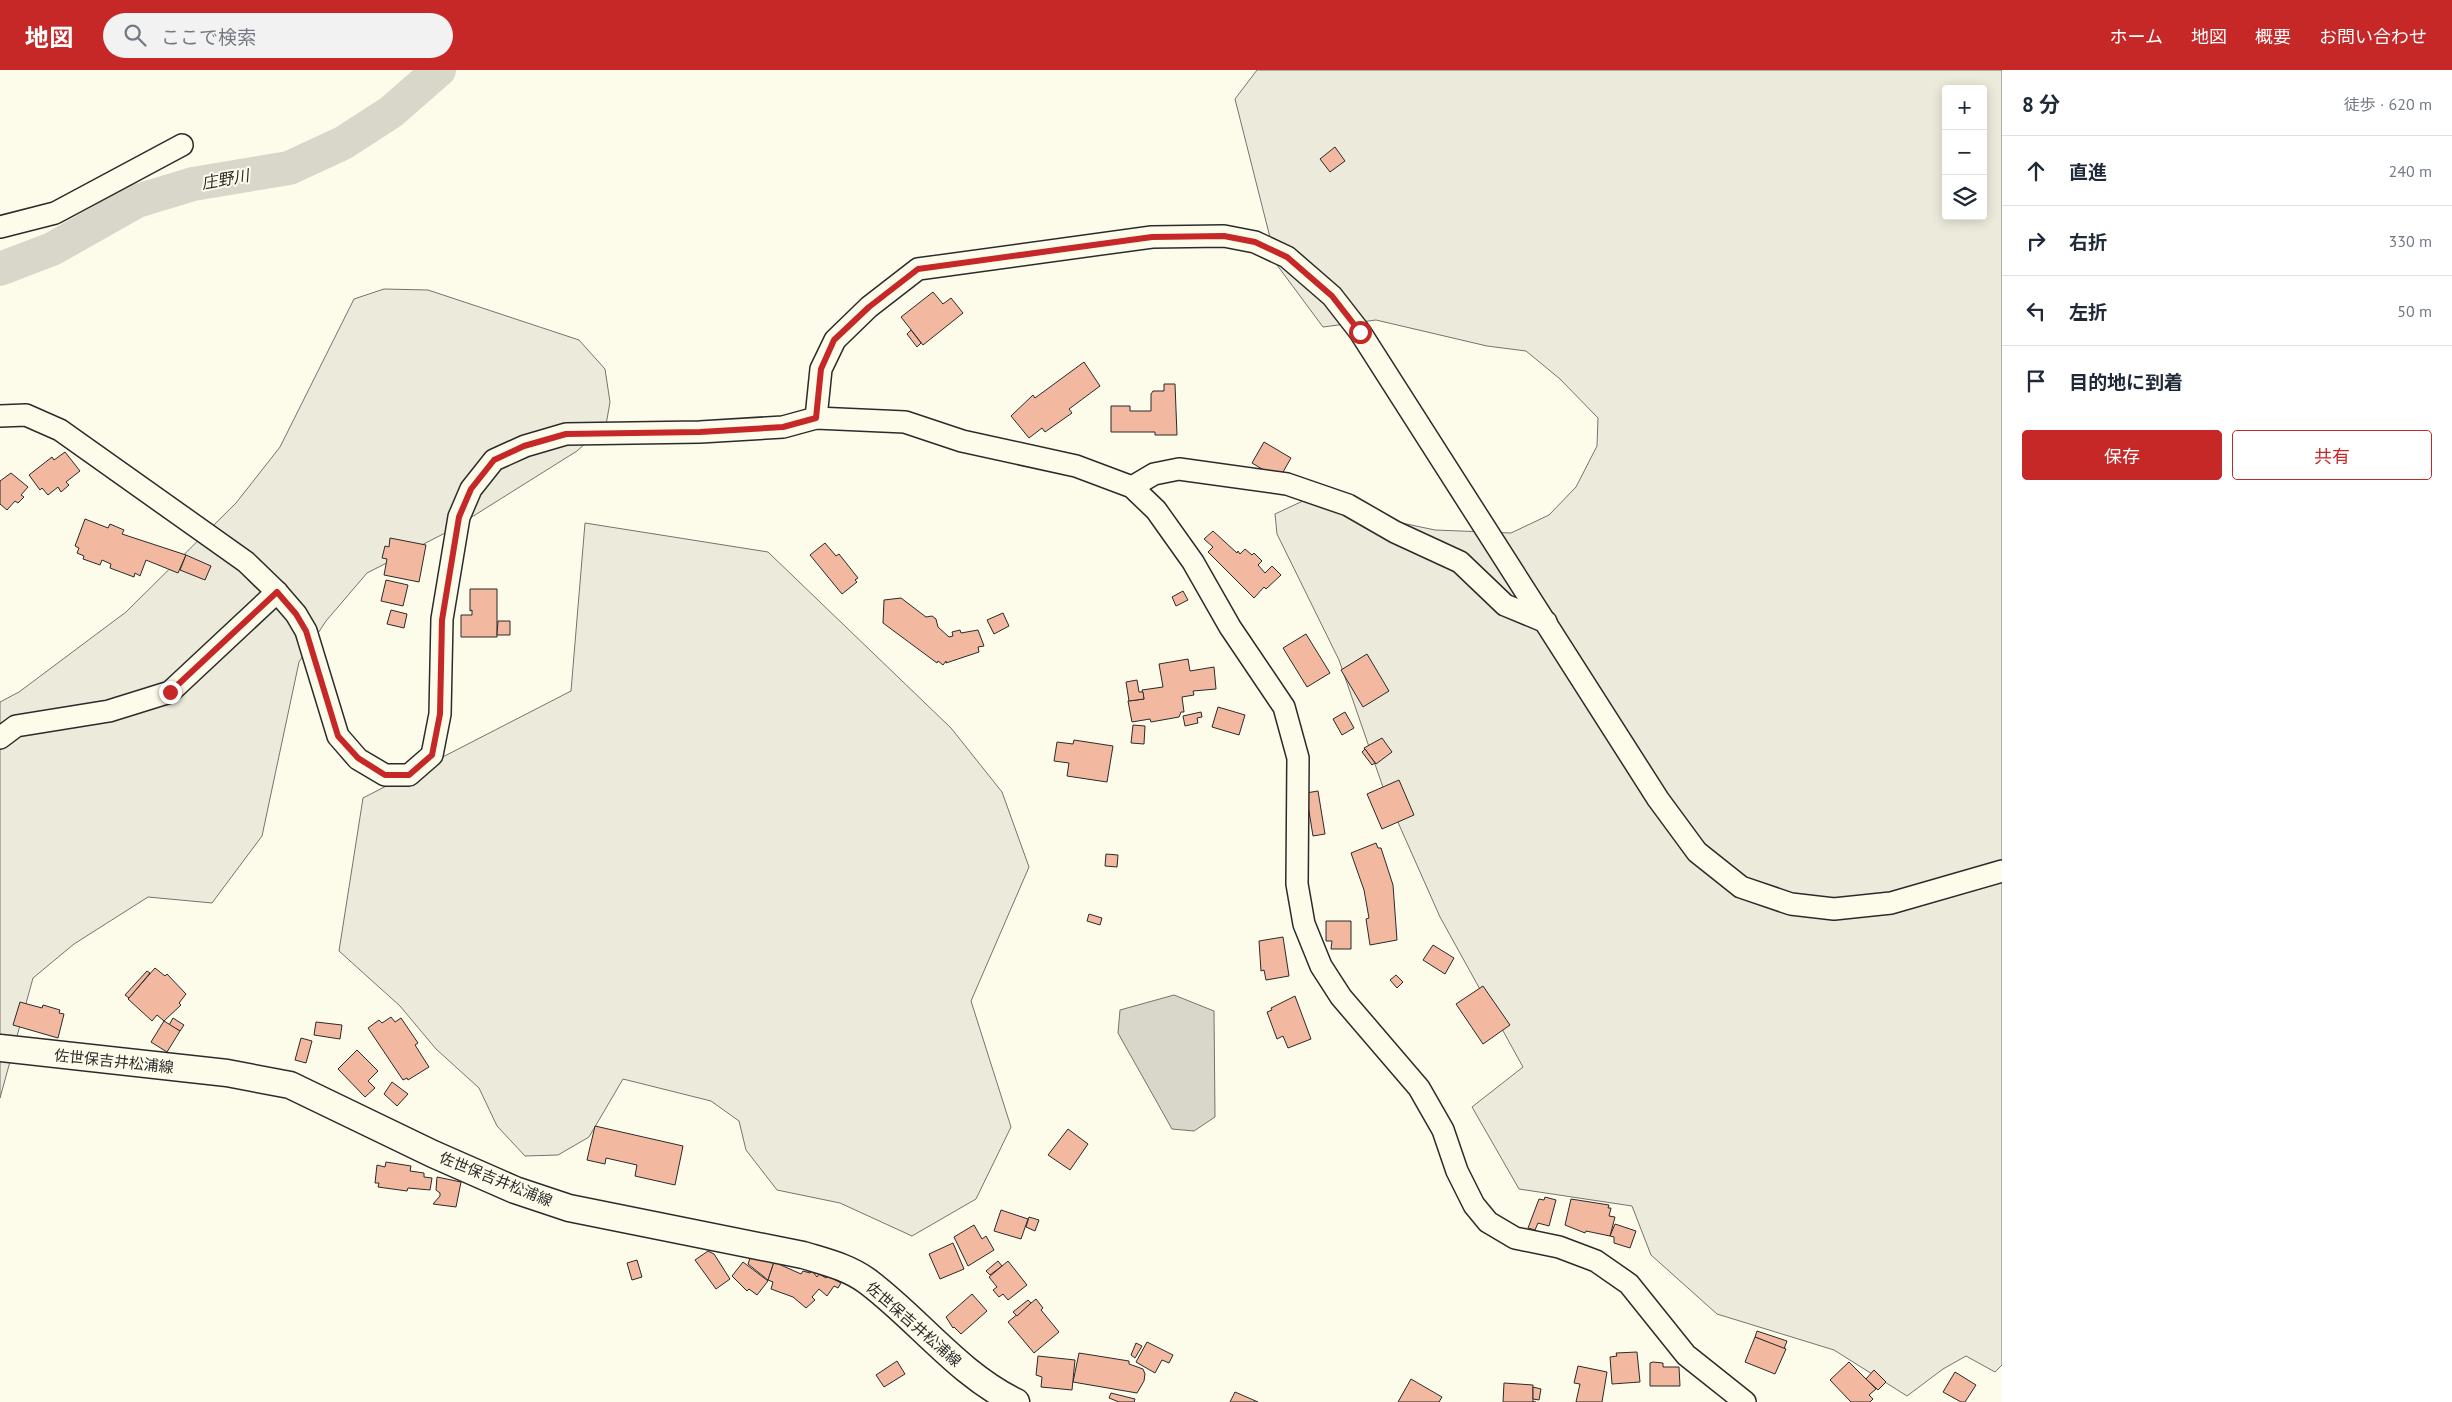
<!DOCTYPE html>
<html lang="ja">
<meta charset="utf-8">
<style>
:root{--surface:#fff;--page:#f2f2f3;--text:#1f2937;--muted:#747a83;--line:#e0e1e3;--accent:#c62828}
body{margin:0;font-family:"PT Sans","Noto Sans JP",sans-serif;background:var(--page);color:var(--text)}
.controls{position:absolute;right:15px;top:15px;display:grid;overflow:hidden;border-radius:5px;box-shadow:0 2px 12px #0003}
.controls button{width:45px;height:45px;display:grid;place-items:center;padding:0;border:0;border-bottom:1px solid var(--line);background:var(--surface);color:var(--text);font:25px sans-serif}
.stop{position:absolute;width:15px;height:15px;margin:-11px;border:4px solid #c62828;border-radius:50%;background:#fff}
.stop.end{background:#c62828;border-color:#fff;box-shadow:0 1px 5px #0008}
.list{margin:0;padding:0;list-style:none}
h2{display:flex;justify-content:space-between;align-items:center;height:65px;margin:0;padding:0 20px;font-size:21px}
h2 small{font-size:16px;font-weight:400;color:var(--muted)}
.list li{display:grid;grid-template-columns:32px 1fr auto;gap:15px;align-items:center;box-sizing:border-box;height:70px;padding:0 20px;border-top:1px solid var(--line)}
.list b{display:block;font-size:19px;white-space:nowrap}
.list em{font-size:16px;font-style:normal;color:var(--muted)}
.actions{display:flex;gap:10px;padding:15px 20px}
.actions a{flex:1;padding:11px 0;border:1px solid var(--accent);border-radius:5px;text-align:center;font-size:18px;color:var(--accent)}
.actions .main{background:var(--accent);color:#fff}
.icon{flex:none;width:28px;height:28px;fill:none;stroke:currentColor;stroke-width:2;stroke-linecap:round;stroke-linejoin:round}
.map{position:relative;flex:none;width:2002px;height:1332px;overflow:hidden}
header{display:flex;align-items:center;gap:30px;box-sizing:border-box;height:70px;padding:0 25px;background:var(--accent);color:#fff}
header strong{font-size:24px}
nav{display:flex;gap:28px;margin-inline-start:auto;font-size:18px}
.search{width:350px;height:45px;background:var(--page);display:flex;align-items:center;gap:12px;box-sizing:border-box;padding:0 18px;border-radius:28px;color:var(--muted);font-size:19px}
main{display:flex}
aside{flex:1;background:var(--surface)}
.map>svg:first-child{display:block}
.green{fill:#ecebdb;stroke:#74746e;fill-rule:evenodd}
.water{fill:#d8d7c9;stroke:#74746e}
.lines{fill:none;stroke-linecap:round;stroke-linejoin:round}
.river{stroke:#d8d7c9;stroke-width:34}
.building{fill:#f2b8a0;stroke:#2b2b2b}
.minor-casing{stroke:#2b2b2b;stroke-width:24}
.major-casing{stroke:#2b2b2b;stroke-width:29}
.minor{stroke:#fdfbea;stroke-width:21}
.major{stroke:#fdfbea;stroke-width:26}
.route{stroke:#c62828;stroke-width:6}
.labels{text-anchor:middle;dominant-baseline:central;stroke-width:4;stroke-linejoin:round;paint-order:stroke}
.street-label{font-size:15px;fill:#2b2b2b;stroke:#fdfbea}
.water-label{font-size:16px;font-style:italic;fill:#2b2b2b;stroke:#fdfbea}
</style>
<header>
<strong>地図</strong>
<div class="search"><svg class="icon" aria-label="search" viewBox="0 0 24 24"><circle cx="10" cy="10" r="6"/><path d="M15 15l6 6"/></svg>ここで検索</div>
<nav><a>ホーム</a><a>地図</a><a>概要</a><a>お問い合わせ</a></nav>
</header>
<main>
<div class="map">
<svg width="2002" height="1332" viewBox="0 0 2002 1332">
<rect width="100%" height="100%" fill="#fdfbea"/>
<g class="green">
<path d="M1257,0H2002V1295L1995,1302L1966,1286L1943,1299L1907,1326L1834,1280L1717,1244L1651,1185L1632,1136L1519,1119L1472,1037L1523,997L1440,847L1385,723L1339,590L1277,464L1275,444L1305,430L1378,448L1435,460L1511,463L1549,445L1576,417L1597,376L1598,348L1560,309L1526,281L1487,276L1376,250L1323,257L1277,195L1235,29ZM1946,19H1983V146H1946Z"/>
<polygon points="384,219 428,220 579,270 605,299 610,332 606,355 577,381 451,460 367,503 326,551 299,592 262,766 212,833 148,827 74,874 33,908 0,1028 0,632 19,622 126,542 236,433 280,377 354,229"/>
<polygon points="585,453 768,482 951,658 1002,722 1029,797 971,931 1011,1057 976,1129 912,1166 840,1133 777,1120 746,1080 739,1051 711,1031 623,1009 589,1067 558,1085 525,1086 497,1056 479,1018 436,979 400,936 339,881 363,728 571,621"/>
</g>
<polygon class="water" points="1174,925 1214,941 1215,1047 1194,1061 1172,1059 1118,963 1120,940"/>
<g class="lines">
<polyline class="river" points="0,199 52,179 137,131 193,114 289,98 343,73 391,42 439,0"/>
</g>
<g class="building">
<polygon points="1335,77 1345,91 1330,102 1320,89"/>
<polygon points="933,222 943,234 951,228 963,243 923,275 901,247"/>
<polygon points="911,260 921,273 917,277 907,264"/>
<polygon points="1084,292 1100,316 1069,339 1072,343 1045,362 1042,358 1029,368 1011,346 1033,325 1035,328"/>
<polygon points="1164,314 1175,314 1177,365 1155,365 1155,362 1111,362 1111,336 1130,336 1130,341 1151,341 1151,324 1153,321 1164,321"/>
<polygon points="1264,372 1291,388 1279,409 1252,393"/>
<polygon points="65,382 80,401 66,412 69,415 61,422 58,417 48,425 42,418 40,420 29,405 52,387 54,390"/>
<polygon points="11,403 28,417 21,425 24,427 18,433 15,431 7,440 0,434 0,411"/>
<polygon points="85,449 108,458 110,454 124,460 122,464 186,485 178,503 146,490 140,506 135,503 134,507 110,498 111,494 102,490 100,495 83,489 84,486 77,483 79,478 75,476"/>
<polygon points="1213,461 1237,483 1238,481 1240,484 1245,479 1252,485 1254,483 1262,491 1258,495 1265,503 1272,496 1281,505 1266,519 1264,517 1254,528 1208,482 1213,477 1204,469"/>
<polygon points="390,468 426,475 419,512 384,505 387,489 382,488 385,476 389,477"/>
<polygon points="825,473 836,486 839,484 858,508 855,510 857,512 842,524 810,485"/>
<polygon points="186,485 211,496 205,510 180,500"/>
<polygon points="386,510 408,515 403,536 381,531"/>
<polygon points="470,519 497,519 497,567 461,567 461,545 472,545 472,540 470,541"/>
<polygon points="1183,521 1188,530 1176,536 1172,527"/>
<polygon points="901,528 926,547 932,546 936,549 938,557 949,567 953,566 952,562 960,560 961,563 978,560 984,576 978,577 979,582 946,593 946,591 943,595 938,591 937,593 883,553 884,530"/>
<polygon points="391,540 407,544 404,558 387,554"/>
<polygon points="1003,543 1009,556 994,564 987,550"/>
<polygon points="498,551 510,551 510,565 497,565"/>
<polygon points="1306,564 1330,603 1307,617 1283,578"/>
<polygon points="1367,584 1389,621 1363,637 1341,600"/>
<polygon points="1188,589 1190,601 1214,597 1216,619 1193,621 1194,625 1182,627 1184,642 1181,642 1179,647 1151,652 1150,649 1132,652 1128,631 1144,629 1142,620 1163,617 1159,594"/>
<polygon points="1137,610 1139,622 1143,622 1144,629 1129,631 1126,612"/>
<polygon points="1218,637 1245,645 1239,665 1212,657"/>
<polygon points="1201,642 1202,647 1197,648 1198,653 1185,656 1183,646"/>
<polygon points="1345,642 1354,658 1342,665 1333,649"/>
<polygon points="1133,655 1145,656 1144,674 1131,673"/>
<polygon points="1382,668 1392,682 1376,694 1364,678"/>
<polygon points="1074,670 1113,676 1107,712 1067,706 1069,693 1054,691 1057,672 1073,674"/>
<polygon points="1365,679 1375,693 1372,695 1362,682"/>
<polygon points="1399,710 1414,745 1382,759 1367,724"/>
<polygon points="1318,721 1325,764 1313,766 1306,723"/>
<polygon points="1376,773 1378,778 1381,778 1393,815 1397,870 1370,875 1366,849 1369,848 1364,820 1351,783"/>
<polygon points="1106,784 1118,785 1117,797 1105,796"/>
<polygon points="1089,844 1102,848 1100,855 1087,851"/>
<polygon points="1326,851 1351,851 1351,879 1331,879 1332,871 1326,871"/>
<polygon points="1283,867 1289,906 1266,910 1264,900 1261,901 1259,871"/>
<polygon points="1433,875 1454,888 1445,904 1423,890"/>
<polygon points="155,898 165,906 167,904 186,924 179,933 181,935 164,951 157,945 152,951 128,929"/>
<polygon points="147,901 150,903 129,928 125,925"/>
<polygon points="1396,905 1403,912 1397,918 1390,910"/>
<polygon points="1483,916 1510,955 1483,974 1456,934"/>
<polygon points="1295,926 1311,969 1288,978 1283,966 1277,969 1267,942 1272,940 1271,938"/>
<polygon points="20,932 42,938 43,935 60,940 59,943 64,944 58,968 13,955"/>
<polygon points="391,947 395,952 401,948 418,973 415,975 429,997 408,1010 407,1008 403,1010 368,958 379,950 382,953"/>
<polygon points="173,948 184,955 180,961 169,955"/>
<polygon points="164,951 180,961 167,982 151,972"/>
<polygon points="316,952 342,955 340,969 314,965"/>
<polygon points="301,968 312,971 306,993 295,990"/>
<polygon points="357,980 378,1001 368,1011 375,1018 365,1027 338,999"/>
<polygon points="392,1012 408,1024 397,1036 384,1024"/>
<polygon points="595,1056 683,1076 675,1115 635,1106 637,1095 606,1088 605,1094 587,1090"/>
<polygon points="1068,1059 1088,1074 1070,1100 1048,1085"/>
<polygon points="386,1092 411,1096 410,1101 424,1103 424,1107 432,1108 430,1120 408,1118 407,1121 378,1117 379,1113 375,1113 377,1095 385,1097"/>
<polygon points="437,1107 461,1112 456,1137 433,1134 440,1126 440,1123 436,1120"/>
<polygon points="1545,1127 1556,1130 1549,1156 1538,1153 1535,1160 1528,1158 1539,1129 1544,1130"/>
<polygon points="1571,1129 1609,1135 1608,1138 1611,1138 1609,1146 1615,1147 1610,1166 1586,1161 1585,1163 1565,1155"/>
<polygon points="1001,1140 1028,1149 1021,1169 994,1161"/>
<polygon points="1029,1147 1039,1150 1035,1161 1026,1157"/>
<polygon points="1615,1154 1636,1161 1630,1178 1614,1173 1614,1167 1610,1166"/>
<polygon points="974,1155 982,1169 986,1166 994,1180 968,1196 954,1167"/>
<polygon points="953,1173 964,1199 940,1209 929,1184"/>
<polygon points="708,1181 714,1184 730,1209 716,1219 695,1190"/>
<polygon points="750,1188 774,1192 768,1210 748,1194"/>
<polygon points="637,1190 642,1207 632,1210 627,1193"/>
<polygon points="998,1191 1002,1196 990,1205 986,1201"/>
<polygon points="1008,1191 1027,1215 1008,1230 1003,1224 999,1227 993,1220 997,1217 989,1207"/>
<polygon points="743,1192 768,1211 757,1225 749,1219 747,1221 732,1206"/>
<polygon points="774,1192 801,1204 803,1201 810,1203 812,1201 817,1207 819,1204 826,1208 828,1206 841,1213 838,1218 834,1216 827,1226 819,1219 812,1227 815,1230 806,1238 793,1227 771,1219 773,1212 768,1210"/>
<polygon points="972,1224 987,1241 961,1264 954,1257 953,1258 946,1247"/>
<polygon points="1036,1229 1043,1238 1041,1240 1059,1262 1034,1283 1008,1252"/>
<polygon points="1028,1230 1031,1233 1017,1246 1013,1242"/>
<polygon points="1757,1261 1787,1271 1784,1279 1755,1267"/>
<polygon points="1755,1267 1786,1279 1775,1304 1745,1292"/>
<polygon points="1147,1272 1173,1285 1169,1293 1162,1290 1155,1303 1136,1292"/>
<polygon points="1136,1273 1142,1276 1135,1288 1131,1285"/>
<polygon points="1637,1282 1640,1312 1612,1314 1610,1287 1617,1286 1616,1283"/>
<polygon points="1079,1283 1129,1291 1129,1294 1143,1299 1145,1304 1144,1311 1137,1323 1073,1312"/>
<polygon points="1038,1286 1075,1290 1072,1320 1041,1317 1042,1307 1036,1305"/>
<polygon points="897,1291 905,1304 884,1317 876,1305"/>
<polygon points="1653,1292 1663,1293 1663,1297 1679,1297 1680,1316 1650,1316 1650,1293"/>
<polygon points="1849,1292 1876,1319 1869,1325 1873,1329 1870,1332 1851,1332 1830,1310"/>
<polygon points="1578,1296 1607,1302 1602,1332 1576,1332 1580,1314 1574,1313"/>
<polygon points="1874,1300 1886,1312 1878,1320 1866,1309"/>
<polygon points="1955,1302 1976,1315 1965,1332 1961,1332 1943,1322"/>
<polygon points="1411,1309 1442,1327 1439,1332 1398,1332"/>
<polygon points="1504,1313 1533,1315 1533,1332 1536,1332 1503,1332"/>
<polygon points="1533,1317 1541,1319 1539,1330 1533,1329"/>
<polygon points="1235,1322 1258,1332 1230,1332"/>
<polygon points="1111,1323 1135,1329 1134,1332 1119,1332 1109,1328"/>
</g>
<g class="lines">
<g class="minor-casing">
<g id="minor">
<polyline points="0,157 55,143 182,75"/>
<polyline points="0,346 26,345 60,360 246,492 277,522 296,544 306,561 338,666 358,689 385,705 409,705 432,685 440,644 442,549 459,447 471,419 494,390 525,376 566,364 700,362 783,357 816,348 905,352 962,371 1076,396 1132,417 1156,440 1193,492 1230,557 1284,637 1298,688 1297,814 1304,854 1321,896 1341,927 1419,1018 1443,1060 1457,1101 1474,1135 1488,1152 1515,1168 1559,1177 1596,1191 1629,1214 1686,1285 1745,1332"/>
<polyline points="816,348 821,299 835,270 869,237 918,199 1152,167 1224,166 1255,172 1287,187 1332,226 1360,262 1658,729 1697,782 1741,817 1791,834 1834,839 1891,833 2002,801"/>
<polyline points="1132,417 1154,404 1179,399 1287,414 1348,435 1395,462 1460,492 1505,535 1546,552"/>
<polyline points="0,668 16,656 109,641 170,622 277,522"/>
</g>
</g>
<g class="major-casing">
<path id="major" d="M0,978L227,1003L290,1015L433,1084L515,1120L569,1138L803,1185C826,1192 848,1197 867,1211C918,1249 958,1304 1016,1332"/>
</g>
<use href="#minor" class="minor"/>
<use href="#major" class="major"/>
</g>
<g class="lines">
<polyline class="route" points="170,622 277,522 296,544 306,561 338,666 358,688 385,705 409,705 432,685 440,644 442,550 459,447 471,419 494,390 524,376 566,364 700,362 783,357 816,348 821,299 834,270 869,237 918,199 1152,167 1224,166 1255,172 1287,187 1332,226 1360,262"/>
</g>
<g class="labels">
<g class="street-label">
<text transform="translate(114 991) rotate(6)">佐世保吉井松浦線</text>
<text transform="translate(496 1109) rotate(22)">佐世保吉井松浦線</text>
<text transform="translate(914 1254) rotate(41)">佐世保吉井松浦線</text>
</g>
<g class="water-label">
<text transform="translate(225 109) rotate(-10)">庄野川</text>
</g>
</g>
</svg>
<div class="controls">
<button>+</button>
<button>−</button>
<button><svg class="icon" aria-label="layers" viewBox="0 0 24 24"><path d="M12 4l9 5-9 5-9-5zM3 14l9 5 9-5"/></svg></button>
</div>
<div class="stop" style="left:1360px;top:262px"></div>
<div class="stop end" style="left:170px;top:622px"></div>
</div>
<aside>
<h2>8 分<small>徒歩 · 620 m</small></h2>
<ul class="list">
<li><svg class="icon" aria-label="ahead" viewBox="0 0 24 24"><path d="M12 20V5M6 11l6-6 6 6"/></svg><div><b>直進</b></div><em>240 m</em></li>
<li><svg class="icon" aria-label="right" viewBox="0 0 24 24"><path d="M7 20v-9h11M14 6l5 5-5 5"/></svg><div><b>右折</b></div><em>330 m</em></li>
<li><svg class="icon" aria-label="left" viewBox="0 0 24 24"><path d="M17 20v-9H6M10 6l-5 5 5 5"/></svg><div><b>左折</b></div><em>50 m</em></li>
<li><svg class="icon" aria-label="arrive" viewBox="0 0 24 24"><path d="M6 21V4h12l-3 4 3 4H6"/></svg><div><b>目的地に到着</b></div></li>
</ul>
<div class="actions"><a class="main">保存</a><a>共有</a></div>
</aside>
</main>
